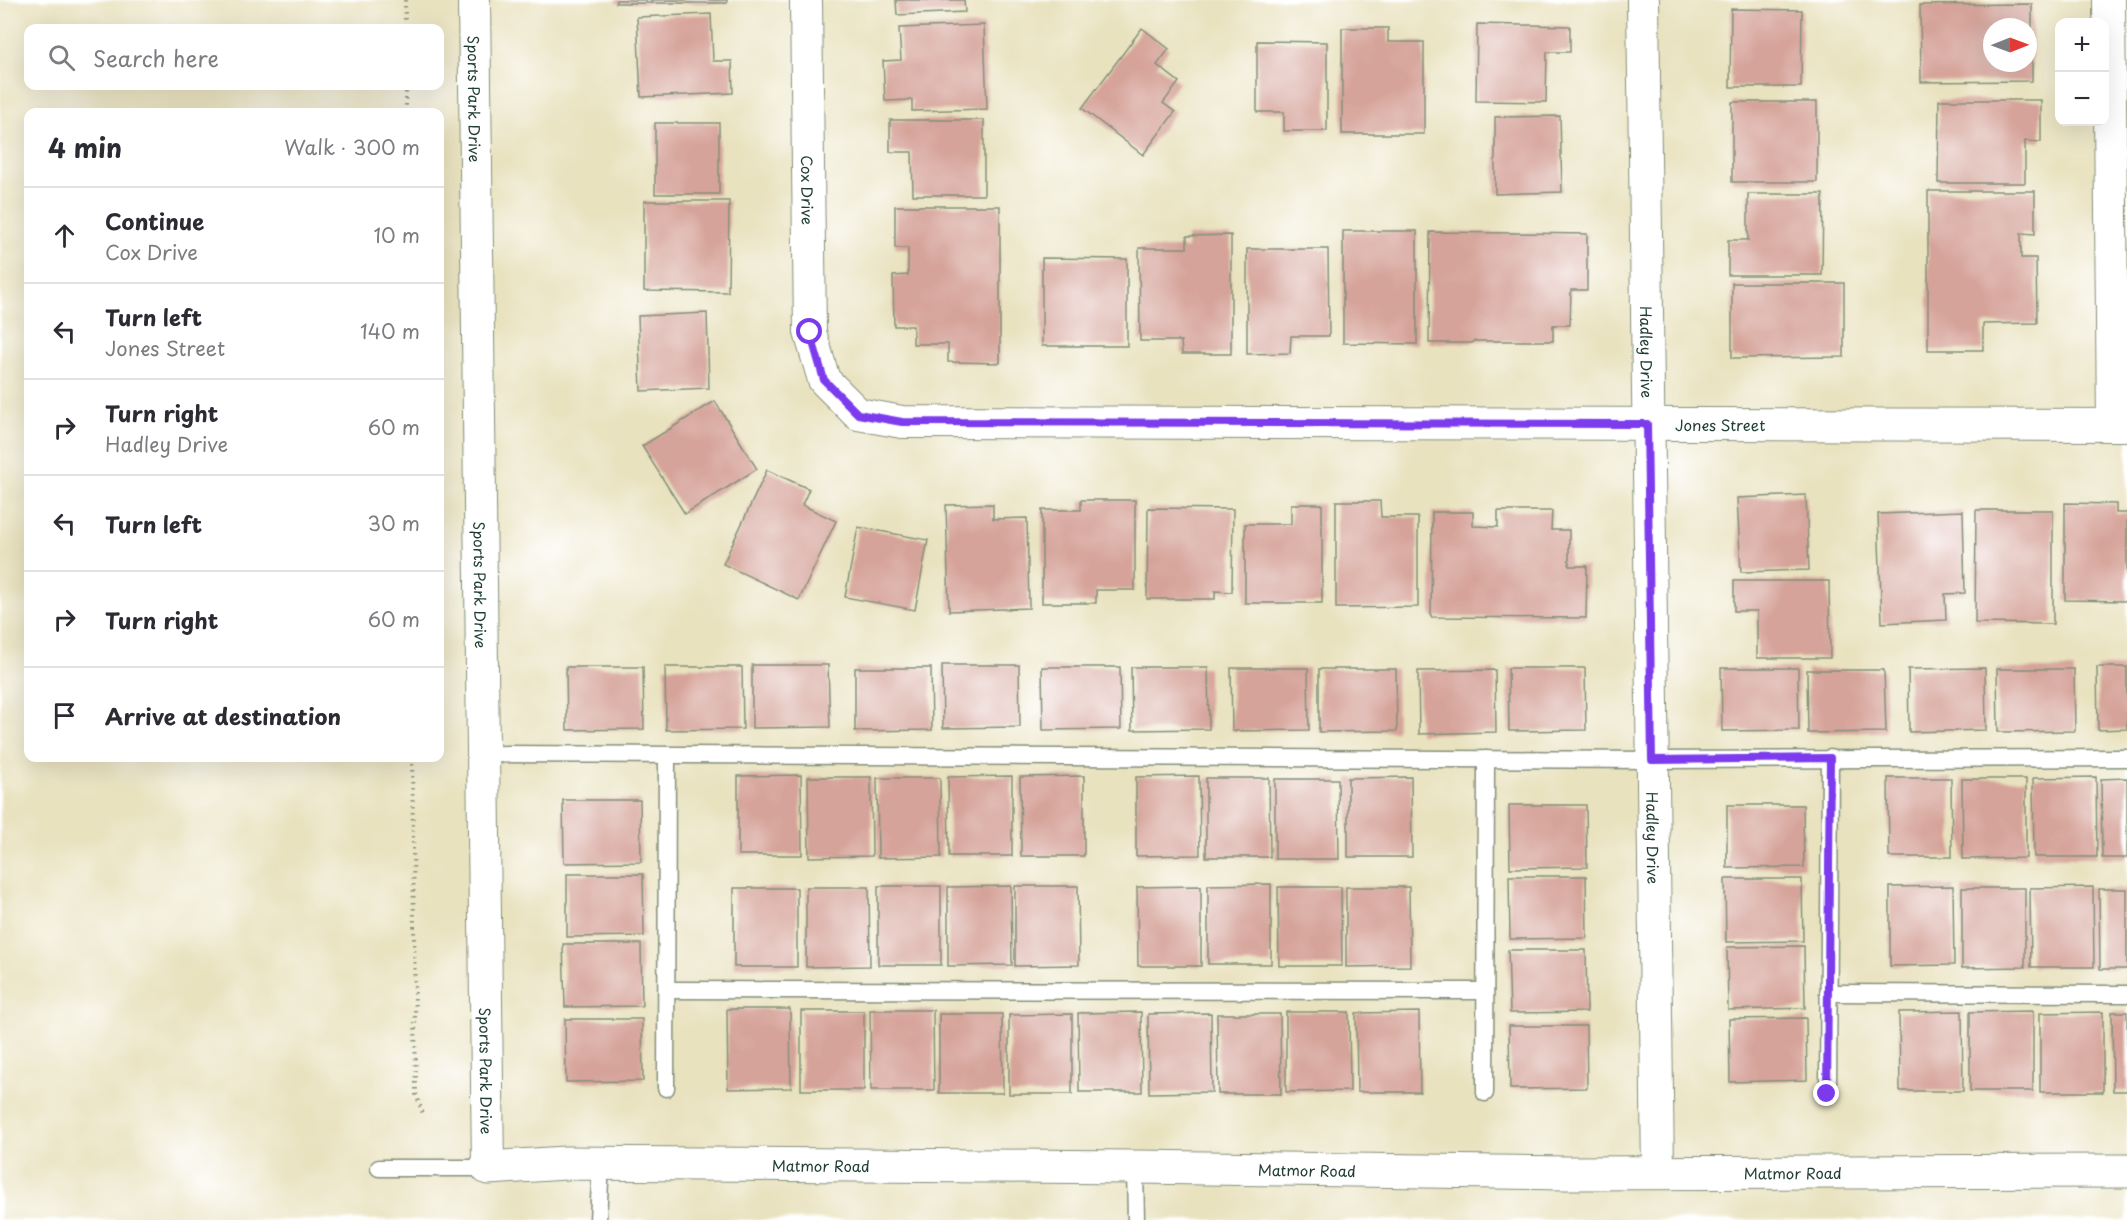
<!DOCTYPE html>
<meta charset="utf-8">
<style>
:root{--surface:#fff;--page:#f7f7f7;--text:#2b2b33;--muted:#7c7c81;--line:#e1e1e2}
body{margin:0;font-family:"Playpen Sans",sans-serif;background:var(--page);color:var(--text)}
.controls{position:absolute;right:18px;top:18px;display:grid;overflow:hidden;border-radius:12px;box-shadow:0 6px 24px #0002}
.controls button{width:54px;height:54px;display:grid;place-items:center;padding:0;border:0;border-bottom:2px solid var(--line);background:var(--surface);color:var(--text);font:30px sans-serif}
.compass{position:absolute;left:1983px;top:18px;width:54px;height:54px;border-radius:50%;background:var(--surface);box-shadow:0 6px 24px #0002;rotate:89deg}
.stop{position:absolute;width:18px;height:18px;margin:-14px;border:4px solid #7c3aed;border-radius:50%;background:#fff}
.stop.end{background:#7c3aed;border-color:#fff;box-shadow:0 2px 6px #0008}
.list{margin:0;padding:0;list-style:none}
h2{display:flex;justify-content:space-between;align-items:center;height:78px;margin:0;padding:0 24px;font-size:26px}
h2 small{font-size:20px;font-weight:400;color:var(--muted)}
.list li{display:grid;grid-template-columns:39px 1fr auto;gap:18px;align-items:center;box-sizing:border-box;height:96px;padding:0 24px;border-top:2px solid var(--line)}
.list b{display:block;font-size:22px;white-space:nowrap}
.list p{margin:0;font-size:20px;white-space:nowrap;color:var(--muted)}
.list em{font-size:20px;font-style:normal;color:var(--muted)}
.icon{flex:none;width:33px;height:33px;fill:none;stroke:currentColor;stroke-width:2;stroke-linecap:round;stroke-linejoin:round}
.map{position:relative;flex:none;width:2127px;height:1220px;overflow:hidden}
.search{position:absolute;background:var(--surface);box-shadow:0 6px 24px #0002;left:24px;top:24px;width:420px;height:66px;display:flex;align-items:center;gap:15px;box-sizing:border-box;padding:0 21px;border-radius:12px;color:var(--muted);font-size:22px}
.panel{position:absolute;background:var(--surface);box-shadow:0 6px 24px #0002;left:24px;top:108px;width:420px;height:654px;border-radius:12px}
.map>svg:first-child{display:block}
.building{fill:#d5a399;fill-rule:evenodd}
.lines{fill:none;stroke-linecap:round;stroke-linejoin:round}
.service-casing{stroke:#84907a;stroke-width:19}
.minor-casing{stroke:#84907a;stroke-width:34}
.tertiary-casing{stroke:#84907a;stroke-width:35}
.path{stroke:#84907a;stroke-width:4;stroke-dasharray:1.5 4.5;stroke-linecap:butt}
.service{stroke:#fff;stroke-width:16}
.minor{stroke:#fff;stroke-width:32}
.tertiary{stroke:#fff;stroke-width:33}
.route{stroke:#7c3aed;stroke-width:8}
.labels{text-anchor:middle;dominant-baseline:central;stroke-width:5;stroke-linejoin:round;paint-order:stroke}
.street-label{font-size:15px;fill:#1f3d34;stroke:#fff}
</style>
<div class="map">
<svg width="2127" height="1220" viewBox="0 0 2127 1220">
<rect width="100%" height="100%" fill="#fff"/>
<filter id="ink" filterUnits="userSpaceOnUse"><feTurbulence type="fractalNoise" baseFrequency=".0167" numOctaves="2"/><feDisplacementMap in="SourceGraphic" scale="12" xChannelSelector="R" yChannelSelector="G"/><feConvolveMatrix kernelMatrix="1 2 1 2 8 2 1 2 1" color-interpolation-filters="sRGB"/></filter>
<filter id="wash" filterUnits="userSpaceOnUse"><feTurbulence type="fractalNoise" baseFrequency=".008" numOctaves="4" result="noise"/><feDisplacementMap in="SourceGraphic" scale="24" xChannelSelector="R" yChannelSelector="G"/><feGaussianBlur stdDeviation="1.35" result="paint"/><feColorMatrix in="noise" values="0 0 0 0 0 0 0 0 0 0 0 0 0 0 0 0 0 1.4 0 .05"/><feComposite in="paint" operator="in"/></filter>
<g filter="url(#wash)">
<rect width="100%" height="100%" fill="#e9e2bf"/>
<g id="blocks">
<g class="building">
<rect x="616" y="0" width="111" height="3"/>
<polygon points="896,0 964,0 965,12 897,15"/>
<path d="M2032,4V81L1921,82L1920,5ZM1992,27H2028V63H1992Z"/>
<polygon points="1731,9 1802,10 1801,87 1730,87"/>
<polygon points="711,14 713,61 732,61 733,93 641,97 637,17"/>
<polygon points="1477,24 1570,26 1570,52 1547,52 1546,102 1476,101"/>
<polygon points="984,25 987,109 912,111 912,100 885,101 883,61 901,60 899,28"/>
<polygon points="1142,28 1169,49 1157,65 1179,82 1163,103 1175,112 1143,155 1082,108"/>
<polygon points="1342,28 1388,28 1388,42 1424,42 1424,134 1342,134"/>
<polygon points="1257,41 1327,42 1327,131 1284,131 1284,112 1257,112"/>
<polygon points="1939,100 2041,100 2041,142 2025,141 2025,183 1938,183"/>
<rect x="1732" y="102" width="85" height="80"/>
<polygon points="1560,116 1562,192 1495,194 1495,117"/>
<polygon points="890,120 984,120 984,195 913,195 912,152 890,152"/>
<rect x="655" y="123" width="64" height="71"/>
<polygon points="1928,191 2035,191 2035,234 2021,233 2021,258 2036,258 2037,323 1983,324 1983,350 1928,350"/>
<polygon points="1748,194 1823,194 1822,275 1728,275 1728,240 1748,240"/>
<polygon points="644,201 729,201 728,292 644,291"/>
<polygon points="895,206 1000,206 1000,363 948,362 948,344 913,344 913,326 894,326 893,276 908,275 908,248 895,248"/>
<polygon points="1343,231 1417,231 1417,344 1343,343"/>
<polygon points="1430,232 1587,234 1587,290 1571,290 1570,325 1553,325 1553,341 1473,341 1472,343 1429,343"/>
<polygon points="1231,235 1231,354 1182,354 1181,341 1140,341 1139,248 1187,248 1187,236"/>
<polygon points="1247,249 1328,249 1329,336 1291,336 1290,353 1247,354"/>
<polygon points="1042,258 1127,259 1127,346 1042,346"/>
<polygon points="1732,283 1844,283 1844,357 1732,358"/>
<polygon points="707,313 709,388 641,391 638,316"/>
<polygon points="715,401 757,469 685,514 642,446"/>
<polygon points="767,470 809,489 802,505 836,521 799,600 723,564"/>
<polygon points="1806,495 1809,570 1741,572 1737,498"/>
<polygon points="1081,500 1135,500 1135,590 1096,590 1096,603 1042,603 1042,510 1081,510"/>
<polygon points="1336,501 1380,501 1381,517 1418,517 1418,607 1336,608"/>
<polygon points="2065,503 2116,504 2116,513 2127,513 2127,601 2065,600"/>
<polygon points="993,504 993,519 1027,518 1029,608 949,611 946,505"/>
<polygon points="1291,504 1322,504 1322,603 1245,603 1245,524 1291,524"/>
<polygon points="1148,508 1233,509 1232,592 1215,591 1215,599 1147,599"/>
<polygon points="1976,510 2053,510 2053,624 1975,623"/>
<polygon points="1498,511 1552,511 1551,530 1569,530 1569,566 1587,566 1586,618 1431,617 1432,512 1473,512 1473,526 1498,527"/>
<polygon points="1963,511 1965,593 1945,594 1946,620 1882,623 1878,514"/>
<polygon points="858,527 928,540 915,610 845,597"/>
<polygon points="1734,581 1829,581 1830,658 1757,658 1757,611 1734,611"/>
<polygon points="752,665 828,665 830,727 752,728"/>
<polygon points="942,665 1019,665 1020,727 943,728"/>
<polygon points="566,667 643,667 644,729 567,730"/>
<polygon points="665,667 742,667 743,729 666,730"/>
<polygon points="1042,667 1120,667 1121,729 1043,730"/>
<polygon points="1131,667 1208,667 1209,729 1132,730"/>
<polygon points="2097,667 2127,667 2127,729 2098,730"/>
<polygon points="855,668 931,668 932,730 855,731"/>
<polygon points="1231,668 1308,668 1309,730 1232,731"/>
<polygon points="1508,668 1585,668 1586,730 1509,731"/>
<polygon points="1721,668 1798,668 1799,730 1722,731"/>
<polygon points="1985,668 1986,730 1909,732 1908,669"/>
<polygon points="1319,669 1396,669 1397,731 1319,732"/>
<polygon points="1997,669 2074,669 2075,731 1998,732"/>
<polygon points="1495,670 1496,732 1419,734 1418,671"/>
<polygon points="1807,670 1884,670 1886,732 1808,733"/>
<polygon points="801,775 802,855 738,855 738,776"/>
<polygon points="1012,776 1012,856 949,856 948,777"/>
<polygon points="1084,776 1084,856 1021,856 1020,777"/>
<polygon points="1199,776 1200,855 1136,856 1136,777"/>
<polygon points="808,777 871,777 872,856 809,857"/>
<polygon points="1411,777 1412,857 1348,857 1348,778"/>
<polygon points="2096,777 2097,857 2034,857 2033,778"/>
<polygon points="877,778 940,778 941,857 878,858"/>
<polygon points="1206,778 1269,778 1270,857 1206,857"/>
<polygon points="1888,778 1951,778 1952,857 1889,857"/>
<polygon points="2127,778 2127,858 2102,858 2101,779"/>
<polygon points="1275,779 1338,779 1339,859 1275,859"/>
<polygon points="1962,779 2026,779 2026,858 1963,859"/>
<polygon points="563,800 640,800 641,862 564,863"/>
<polygon points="1509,805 1586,805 1587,867 1510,868"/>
<polygon points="1727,805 1803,805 1804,867 1727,868"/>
<polygon points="567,874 643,874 644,936 567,937"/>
<polygon points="1509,876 1586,876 1587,938 1510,939"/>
<polygon points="1725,879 1802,879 1803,941 1726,942"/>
<polygon points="1271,884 1271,964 1208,964 1208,885"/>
<rect x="878" y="886" width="63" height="79"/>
<polygon points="1011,886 1012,965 948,966 948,887"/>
<polygon points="1015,886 1078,886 1079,965 1015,966"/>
<polygon points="1201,886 1201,966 1138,966 1137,887"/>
<polygon points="1953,886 1954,965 1890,966 1890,887"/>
<polygon points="806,887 869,887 870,966 806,967"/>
<polygon points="1278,887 1341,887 1342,966 1279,966"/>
<polygon points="1346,887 1409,887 1410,966 1346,967"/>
<polygon points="2093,887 2094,967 2031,967 2030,888"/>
<rect x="734" y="888" width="63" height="79"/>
<polygon points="1962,888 2025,888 2025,967 1962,968"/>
<polygon points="2099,889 2127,889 2127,969 2100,969"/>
<polygon points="563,944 641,944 642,1006 565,1007"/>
<polygon points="1804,946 1805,1008 1728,1010 1727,947"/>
<polygon points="1508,950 1586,950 1587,1012 1510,1013"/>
<polygon points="727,1009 790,1009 791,1088 728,1089"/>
<polygon points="870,1010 933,1010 934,1090 871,1090"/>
<rect x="801" y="1011" width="63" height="79"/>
<polygon points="1962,1011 1963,1091 1900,1091 1899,1012"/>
<polygon points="2033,1011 2033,1091 1970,1091 1970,1012"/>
<polygon points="1141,1012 1142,1092 1079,1092 1078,1013"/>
<polygon points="1286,1012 1349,1012 1350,1091 1286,1092"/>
<polygon points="1419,1012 1420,1092 1357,1092 1356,1013"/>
<polygon points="2103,1012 2103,1092 2040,1092 2040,1013"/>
<polygon points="2112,1012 2127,1012 2127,1091 2113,1091"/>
<polygon points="1211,1013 1212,1092 1149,1093 1148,1014"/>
<polygon points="939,1014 1002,1014 1003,1093 939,1093"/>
<polygon points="1072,1014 1072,1094 1009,1094 1009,1015"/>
<polygon points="1217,1014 1280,1014 1281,1094 1218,1094"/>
<polygon points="1806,1018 1807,1080 1730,1082 1729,1019"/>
<polygon points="565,1019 642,1019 643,1081 566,1082"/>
<polygon points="1509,1026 1586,1026 1587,1088 1510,1089"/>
</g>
</g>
</g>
<g filter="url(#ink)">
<use href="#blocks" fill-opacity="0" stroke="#84907a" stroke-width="1.5"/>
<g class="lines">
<g class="service-casing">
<g id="service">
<polyline points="483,754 1652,760 2127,758"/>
<polyline points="667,990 1485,991"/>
<polyline points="1828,993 2127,994"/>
<polyline points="666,1088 667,756"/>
<polyline points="1485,1093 1486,759"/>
<polyline points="1828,1094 1830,758"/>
<polyline points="1135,1167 1136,1220"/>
<polyline points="379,1168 488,1168"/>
<polyline points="598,1220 601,1163"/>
</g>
</g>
<g class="minor-casing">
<g id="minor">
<path id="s1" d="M474,0L488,1168"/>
<path id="s2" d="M806,0L810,332L824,380L858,414L902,422L2127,425"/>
<path id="s3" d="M1643,0L1658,1173"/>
<polyline points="2109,0 2113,425"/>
</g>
</g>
<g class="tertiary-casing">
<g id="tertiary">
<path id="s4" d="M488,1168L565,1163L1135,1167L1566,1173L2127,1171"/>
</g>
</g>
<g class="path">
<polyline points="405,0 405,28"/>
<polyline points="406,86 406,112"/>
<polyline points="412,758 416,1094 423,1114"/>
</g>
<use href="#service" class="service"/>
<use href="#minor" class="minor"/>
<use href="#tertiary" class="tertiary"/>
</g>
</g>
<g class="lines" filter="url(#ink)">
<polyline class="route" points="810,332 824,380 858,414 902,422 1647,424 1652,760 1830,758 1827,1094"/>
</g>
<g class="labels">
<g class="street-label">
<text stroke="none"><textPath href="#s1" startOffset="99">Sports Park Drive</textPath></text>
<text stroke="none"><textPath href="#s2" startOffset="190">Cox Drive</textPath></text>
<text stroke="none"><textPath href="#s3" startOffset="352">Hadley Drive</textPath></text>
<text stroke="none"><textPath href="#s2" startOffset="1293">Jones Street</textPath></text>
<text stroke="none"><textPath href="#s1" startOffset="585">Sports Park Drive</textPath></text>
<text stroke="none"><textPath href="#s3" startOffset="838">Hadley Drive</textPath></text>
<text stroke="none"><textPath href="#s1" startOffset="1071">Sports Park Drive</textPath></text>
<text stroke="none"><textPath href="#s4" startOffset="333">Matmor Road</textPath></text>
<text stroke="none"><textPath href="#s4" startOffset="819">Matmor Road</textPath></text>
<text stroke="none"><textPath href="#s4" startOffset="1305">Matmor Road</textPath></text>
</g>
</g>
</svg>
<div class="controls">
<button>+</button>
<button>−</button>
</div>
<svg class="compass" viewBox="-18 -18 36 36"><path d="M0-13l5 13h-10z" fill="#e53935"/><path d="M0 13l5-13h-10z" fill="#7c7c81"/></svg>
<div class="stop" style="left:810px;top:332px"></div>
<div class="stop end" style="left:1827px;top:1094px"></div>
<div class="search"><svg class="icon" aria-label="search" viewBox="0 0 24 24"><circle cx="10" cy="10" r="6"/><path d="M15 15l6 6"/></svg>Search here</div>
<section class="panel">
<h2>4 min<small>Walk · 300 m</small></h2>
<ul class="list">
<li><svg class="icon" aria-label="ahead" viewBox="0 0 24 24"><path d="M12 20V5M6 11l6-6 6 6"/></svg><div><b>Continue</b><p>Cox Drive</p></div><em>10 m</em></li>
<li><svg class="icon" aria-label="left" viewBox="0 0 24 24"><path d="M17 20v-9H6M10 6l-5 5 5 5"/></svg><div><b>Turn left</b><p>Jones Street</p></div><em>140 m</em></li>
<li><svg class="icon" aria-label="right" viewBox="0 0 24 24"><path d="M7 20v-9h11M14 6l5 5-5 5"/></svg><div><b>Turn right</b><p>Hadley Drive</p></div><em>60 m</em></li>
<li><svg class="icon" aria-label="left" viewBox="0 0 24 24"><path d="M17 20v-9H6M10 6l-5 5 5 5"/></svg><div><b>Turn left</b></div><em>30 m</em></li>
<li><svg class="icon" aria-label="right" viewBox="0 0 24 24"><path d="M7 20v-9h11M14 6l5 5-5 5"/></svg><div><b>Turn right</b></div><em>60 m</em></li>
<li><svg class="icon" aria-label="arrive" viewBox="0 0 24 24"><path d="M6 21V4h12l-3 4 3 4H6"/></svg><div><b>Arrive at destination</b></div></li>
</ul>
</section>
</div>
